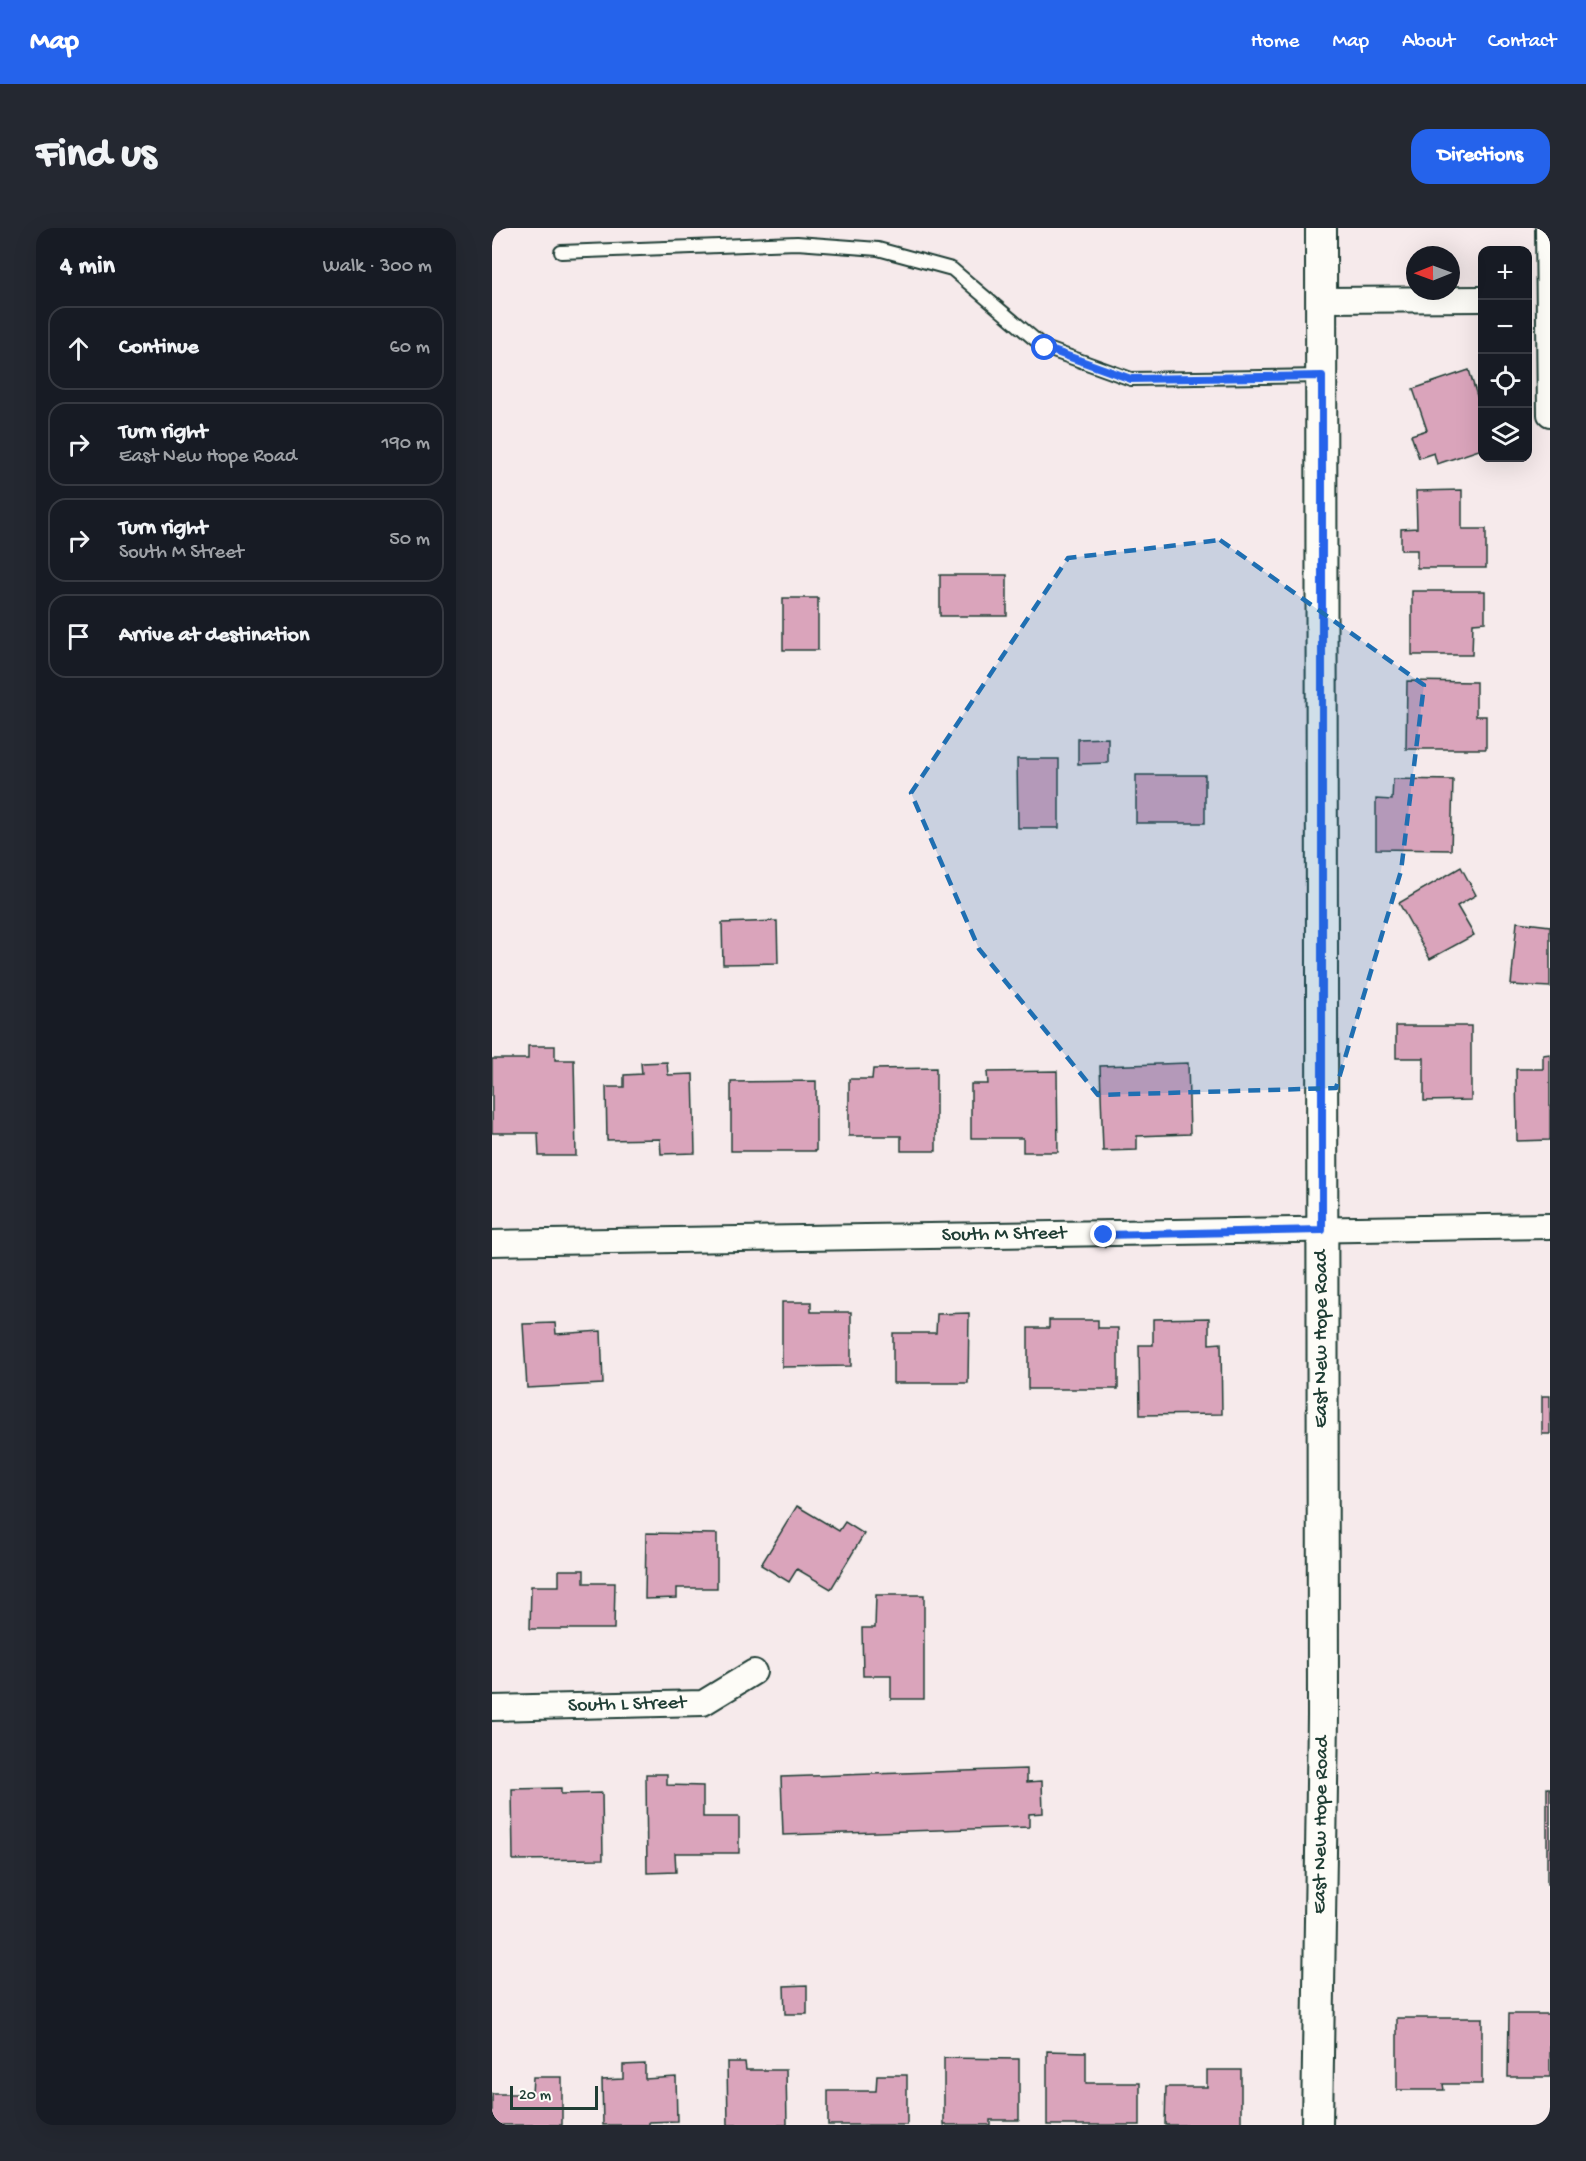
<!DOCTYPE html>
<meta charset="utf-8">
<style>
:root{--surface:#171b24;--page:#242831;--text:#f1f3f6;--muted:#9ea1a6;--line:#363941;--accent:#2563eb}
body{margin:0;font-family:"Gochi Hand",sans-serif;background:var(--page);color:var(--text)}
.controls{position:absolute;right:18px;top:18px;display:grid;overflow:hidden;border-radius:12px;box-shadow:0 6px 24px #0002}
.controls button{width:54px;height:54px;display:grid;place-items:center;padding:0;border:0;border-bottom:2px solid var(--line);background:var(--surface);color:var(--text);font:30px sans-serif}
.compass{position:absolute;left:914px;top:18px;width:54px;height:54px;border-radius:50%;background:var(--surface);box-shadow:0 6px 24px #0002;rotate:269deg}
.scale{position:absolute;left:18px;bottom:15px;width:88px;box-sizing:border-box;padding-left:6px;border:3px solid #1f3d34;border-top:0;font-size:16px;line-height:21px;white-space:nowrap;color:#1f3d34;-webkit-text-stroke:4px #fdfcf7;paint-order:stroke}
.stop{position:absolute;width:18px;height:18px;margin:-14px;border:4px solid #2563eb;border-radius:50%;background:#fff}
.stop.end{background:#2563eb;border-color:#fff;box-shadow:0 2px 6px #0008}
.list{margin:0;padding:0;list-style:none}
h2{display:flex;justify-content:space-between;align-items:center;height:78px;margin:0;padding:0 24px;font-size:26px}
h2 small{font-size:20px;font-weight:400;color:var(--muted)}
.list li{display:grid;grid-template-columns:39px 1fr auto;gap:18px;align-items:center;box-sizing:border-box;height:84px;margin:0 12px 12px;padding:0 12px;border:2px solid var(--line);border-radius:18px}
.list b{display:block;font-size:22px;white-space:nowrap}
.list p{margin:0;font-size:20px;white-space:nowrap;color:var(--muted)}
.list em{font-size:20px;font-style:normal;color:var(--muted)}
.icon{flex:none;width:33px;height:33px;fill:none;stroke:currentColor;stroke-width:2;stroke-linecap:round;stroke-linejoin:round}
.map{position:relative;flex:none;width:1058px;height:1897px;overflow:hidden;border-radius:18px}
header{display:flex;align-items:center;gap:36px;box-sizing:border-box;height:84px;padding:0 30px;background:var(--accent);color:#fff}
header strong{font-size:28px}
nav{display:flex;gap:33px;margin-inline-start:auto;font-size:21px}
.intro{display:flex;align-items:center;justify-content:space-between;box-sizing:border-box;height:144px;padding:0 36px}
h1{margin:0;font-size:42px}
.button{padding:15px 27px;border-radius:18px;background:var(--accent);color:#fff;font-size:21px;font-weight:700}
main{display:flex;gap:36px;padding:0 36px}
aside{flex:1;background:var(--surface);border-radius:18px;box-shadow:0 6px 24px #0002}
.map>svg:first-child{display:block}
.building{fill:#daa4bb;stroke:#1f3d34;stroke-width:1.5}
.lines{fill:none;stroke-linecap:round;stroke-linejoin:round}
.service-casing{stroke:#1f3d34;stroke-width:16}
.minor-casing{stroke:#1f3d34;stroke-width:28}
.tertiary-casing{stroke:#1f3d34;stroke-width:34}
.service{stroke:#fdfcf7;stroke-width:12}
.minor{stroke:#fdfcf7;stroke-width:24}
.tertiary{stroke:#fdfcf7;stroke-width:30}
.route{stroke:#2563eb;stroke-width:8}
.marked{fill:#1f6fb2;fill-opacity:0.2;stroke:#1f6fb2;stroke-width:4.5;stroke-dasharray:12 8;stroke-linejoin:round}
.labels{text-anchor:middle;dominant-baseline:central;stroke-width:4.5;stroke-linejoin:round;paint-order:stroke}
.street-label{font-size:20px;fill:#1f3d34;stroke:#fdfcf7}
</style>
<header>
<strong>Map</strong>
<nav><a>Home</a><a>Map</a><a>About</a><a>Contact</a></nav>
</header>
<div class="intro"><h1>Find us</h1><a class="button">Directions</a></div>
<main>
<aside>
<h2>4 min<small>Walk · 300 m</small></h2>
<ul class="list">
<li><svg class="icon" aria-label="ahead" viewBox="0 0 24 24"><path d="M12 20V5M6 11l6-6 6 6"/></svg><div><b>Continue</b></div><em>60 m</em></li>
<li><svg class="icon" aria-label="right" viewBox="0 0 24 24"><path d="M7 20v-9h11M14 6l5 5-5 5"/></svg><div><b>Turn right</b><p>East New Hope Road</p></div><em>190 m</em></li>
<li><svg class="icon" aria-label="right" viewBox="0 0 24 24"><path d="M7 20v-9h11M14 6l5 5-5 5"/></svg><div><b>Turn right</b><p>South M Street</p></div><em>50 m</em></li>
<li><svg class="icon" aria-label="arrive" viewBox="0 0 24 24"><path d="M6 21V4h12l-3 4 3 4H6"/></svg><div><b>Arrive at destination</b></div></li>
</ul>
</aside>
<div class="map">
<svg width="1058" height="1897" viewBox="0 0 1058 1897">
<rect width="100%" height="100%" fill="#f6eaeb"/>
<filter id="ink" filterUnits="userSpaceOnUse"><feTurbulence type="fractalNoise" baseFrequency=".0167" numOctaves="2"/><feDisplacementMap in="SourceGraphic" scale="12" xChannelSelector="R" yChannelSelector="G"/><feConvolveMatrix kernelMatrix="1 2 1 2 8 2 1 2 1" color-interpolation-filters="sRGB"/></filter>
<g filter="url(#ink)">
<g class="building">
<polygon points="977,142 990,184 990,193 988,194 990,221 945,236 942,225 927,230 919,207 935,202 921,161"/>
<polygon points="970,262 970,301 994,301 994,340 925,340 925,322 909,322 909,301 925,300 924,263"/>
<rect x="448" y="347" width="67" height="41"/>
<polygon points="920,363 993,363 993,394 981,395 980,427 920,427"/>
<rect x="291" y="370" width="35" height="52"/>
<polygon points="915,453 984,454 984,488 994,488 994,521 914,521"/>
<polygon points="616,510 616,535 586,536 586,511"/>
<polygon points="525,531 567,531 567,600 526,600"/>
<rect x="644" y="547" width="69" height="48"/>
<polygon points="901,551 961,552 959,622 884,621 884,571 900,572"/>
<polygon points="969,639 984,667 965,678 982,707 938,731 907,675"/>
<polygon points="285,693 286,735 231,736 230,695"/>
<polygon points="1025,694 1058,698 1058,759 1019,757"/>
<polygon points="904,798 979,798 979,872 932,873 932,830 904,830"/>
<polygon points="36,818 63,818 63,832 82,832 84,928 47,928 46,905 0,905 0,831 36,831"/>
<polygon points="1058,826 1058,912 1025,913 1024,841 1051,841 1051,827"/>
<polygon points="175,834 176,847 201,846 203,925 169,926 168,911 115,912 114,859 132,859 132,847 150,846 149,835"/>
<polygon points="696,835 698,906 645,908 645,922 611,923 608,838"/>
<polygon points="444,840 444,923 409,923 409,908 357,908 357,851 380,851 381,841"/>
<polygon points="565,843 566,924 531,924 531,910 479,910 479,856 496,856 495,844"/>
<polygon points="324,853 324,923 239,923 239,854"/>
<polygon points="290,1074 319,1074 319,1084 359,1084 359,1138 290,1139"/>
<polygon points="477,1085 476,1155 401,1155 401,1105 444,1105 445,1086"/>
<polygon points="717,1090 717,1116 729,1115 730,1186 648,1187 647,1117 661,1117 661,1091"/>
<polygon points="557,1092 606,1092 606,1100 626,1100 626,1161 536,1161 536,1100 557,1100"/>
<polygon points="63,1095 64,1106 109,1103 111,1156 35,1160 31,1096"/>
<rect x="1050" y="1168" width="8" height="38"/>
<polygon points="305,1278 347,1303 353,1294 372,1306 339,1361 305,1341 297,1354 269,1337"/>
<polygon points="154,1305 225,1306 225,1360 185,1360 185,1370 153,1371"/>
<polygon points="67,1342 92,1342 92,1355 123,1355 122,1401 38,1401 39,1358 67,1358"/>
<polygon points="384,1367 432,1367 432,1471 399,1471 399,1448 371,1448 370,1400 383,1400"/>
<polygon points="535,1541 535,1554 550,1553 551,1585 537,1586 537,1599 291,1607 289,1549"/>
<polygon points="154,1546 175,1546 175,1557 211,1558 211,1589 247,1589 247,1625 183,1625 184,1644 155,1645"/>
<polygon points="69,1560 69,1566 110,1565 111,1631 21,1632 20,1561"/>
<rect x="1055" y="1560" width="3" height="96"/>
<polygon points="315,1757 315,1786 293,1786 292,1758"/>
<polygon points="1017,1786 1058,1786 1058,1849 1016,1849"/>
<polygon points="905,1790 990,1790 990,1856 951,1856 952,1862 905,1862"/>
<polygon points="555,1823 594,1824 594,1855 648,1855 648,1897 555,1897"/>
<polygon points="452,1830 527,1831 527,1892 498,1892 498,1897 452,1897"/>
<polygon points="235,1834 253,1834 254,1842 294,1842 295,1897 236,1897"/>
<polygon points="153,1836 153,1851 184,1849 185,1893 157,1894 157,1897 111,1897 110,1852 131,1851 131,1837"/>
<polygon points="715,1842 749,1842 749,1897 673,1897 674,1859 715,1859"/>
<polygon points="385,1847 415,1847 415,1897 336,1897 336,1863 384,1863"/>
<polygon points="41,1849 70,1849 70,1897 0,1897 0,1866 40,1866"/>
</g>
<g class="lines">
<g class="service-casing">
<polyline id="service" points="69,24 305,15 386,21 460,41 553,120 639,151 829,148"/>
</g>
<g class="minor-casing">
<g id="minor">
<polyline points="1056,0 1058,186"/>
<polyline points="830,72 990,71"/>
<path id="s1" d="M0,1015L1058,998"/>
<path id="s2" d="M0,1480L211,1475L262,1444"/>
</g>
</g>
<g class="tertiary-casing">
<g id="tertiary">
<path id="s3" d="M825,1897L831,1488L829,0"/>
</g>
</g>
<use href="#service" class="service"/>
<use href="#minor" class="minor"/>
<use href="#tertiary" class="tertiary"/>
</g>
</g>
<g class="lines" filter="url(#ink)">
<polyline class="route" points="553,120 639,151 830,148 830,1002 612,1007"/>
</g>
<path class="marked" d="M728,312L932,457L909,643L844,860L606,867L487,721L419,565L576,330Z"/>
<g class="labels">
<g class="street-label">
<text stroke="none"><textPath href="#s1" startOffset="512">South M Street</textPath></text>
<text transform="translate(830 1111) rotate(-90)">East New Hope Road</text>
<text stroke="none"><textPath href="#s2" startOffset="135">South L Street</textPath></text>
<text stroke="none"><textPath href="#s3" startOffset="300">East New Hope Road</textPath></text>
</g>
</g>
</svg>
<div class="controls">
<button>+</button>
<button>−</button>
<button><svg class="icon" aria-label="locate" viewBox="0 0 24 24"><circle cx="12" cy="12" r="6"/><path d="M12 2v4M12 18v4M2 12h4M18 12h4"/></svg></button>
<button><svg class="icon" aria-label="layers" viewBox="0 0 24 24"><path d="M12 4l9 5-9 5-9-5zM3 14l9 5 9-5"/></svg></button>
</div>
<svg class="compass" viewBox="-18 -18 36 36"><path d="M0-13l5 13h-10z" fill="#e53935"/><path d="M0 13l5-13h-10z" fill="#9ea1a6"/></svg>
<div class="scale">20 m</div>
<div class="stop" style="left:553px;top:120px"></div>
<div class="stop end" style="left:612px;top:1007px"></div>
</div>
</main>
